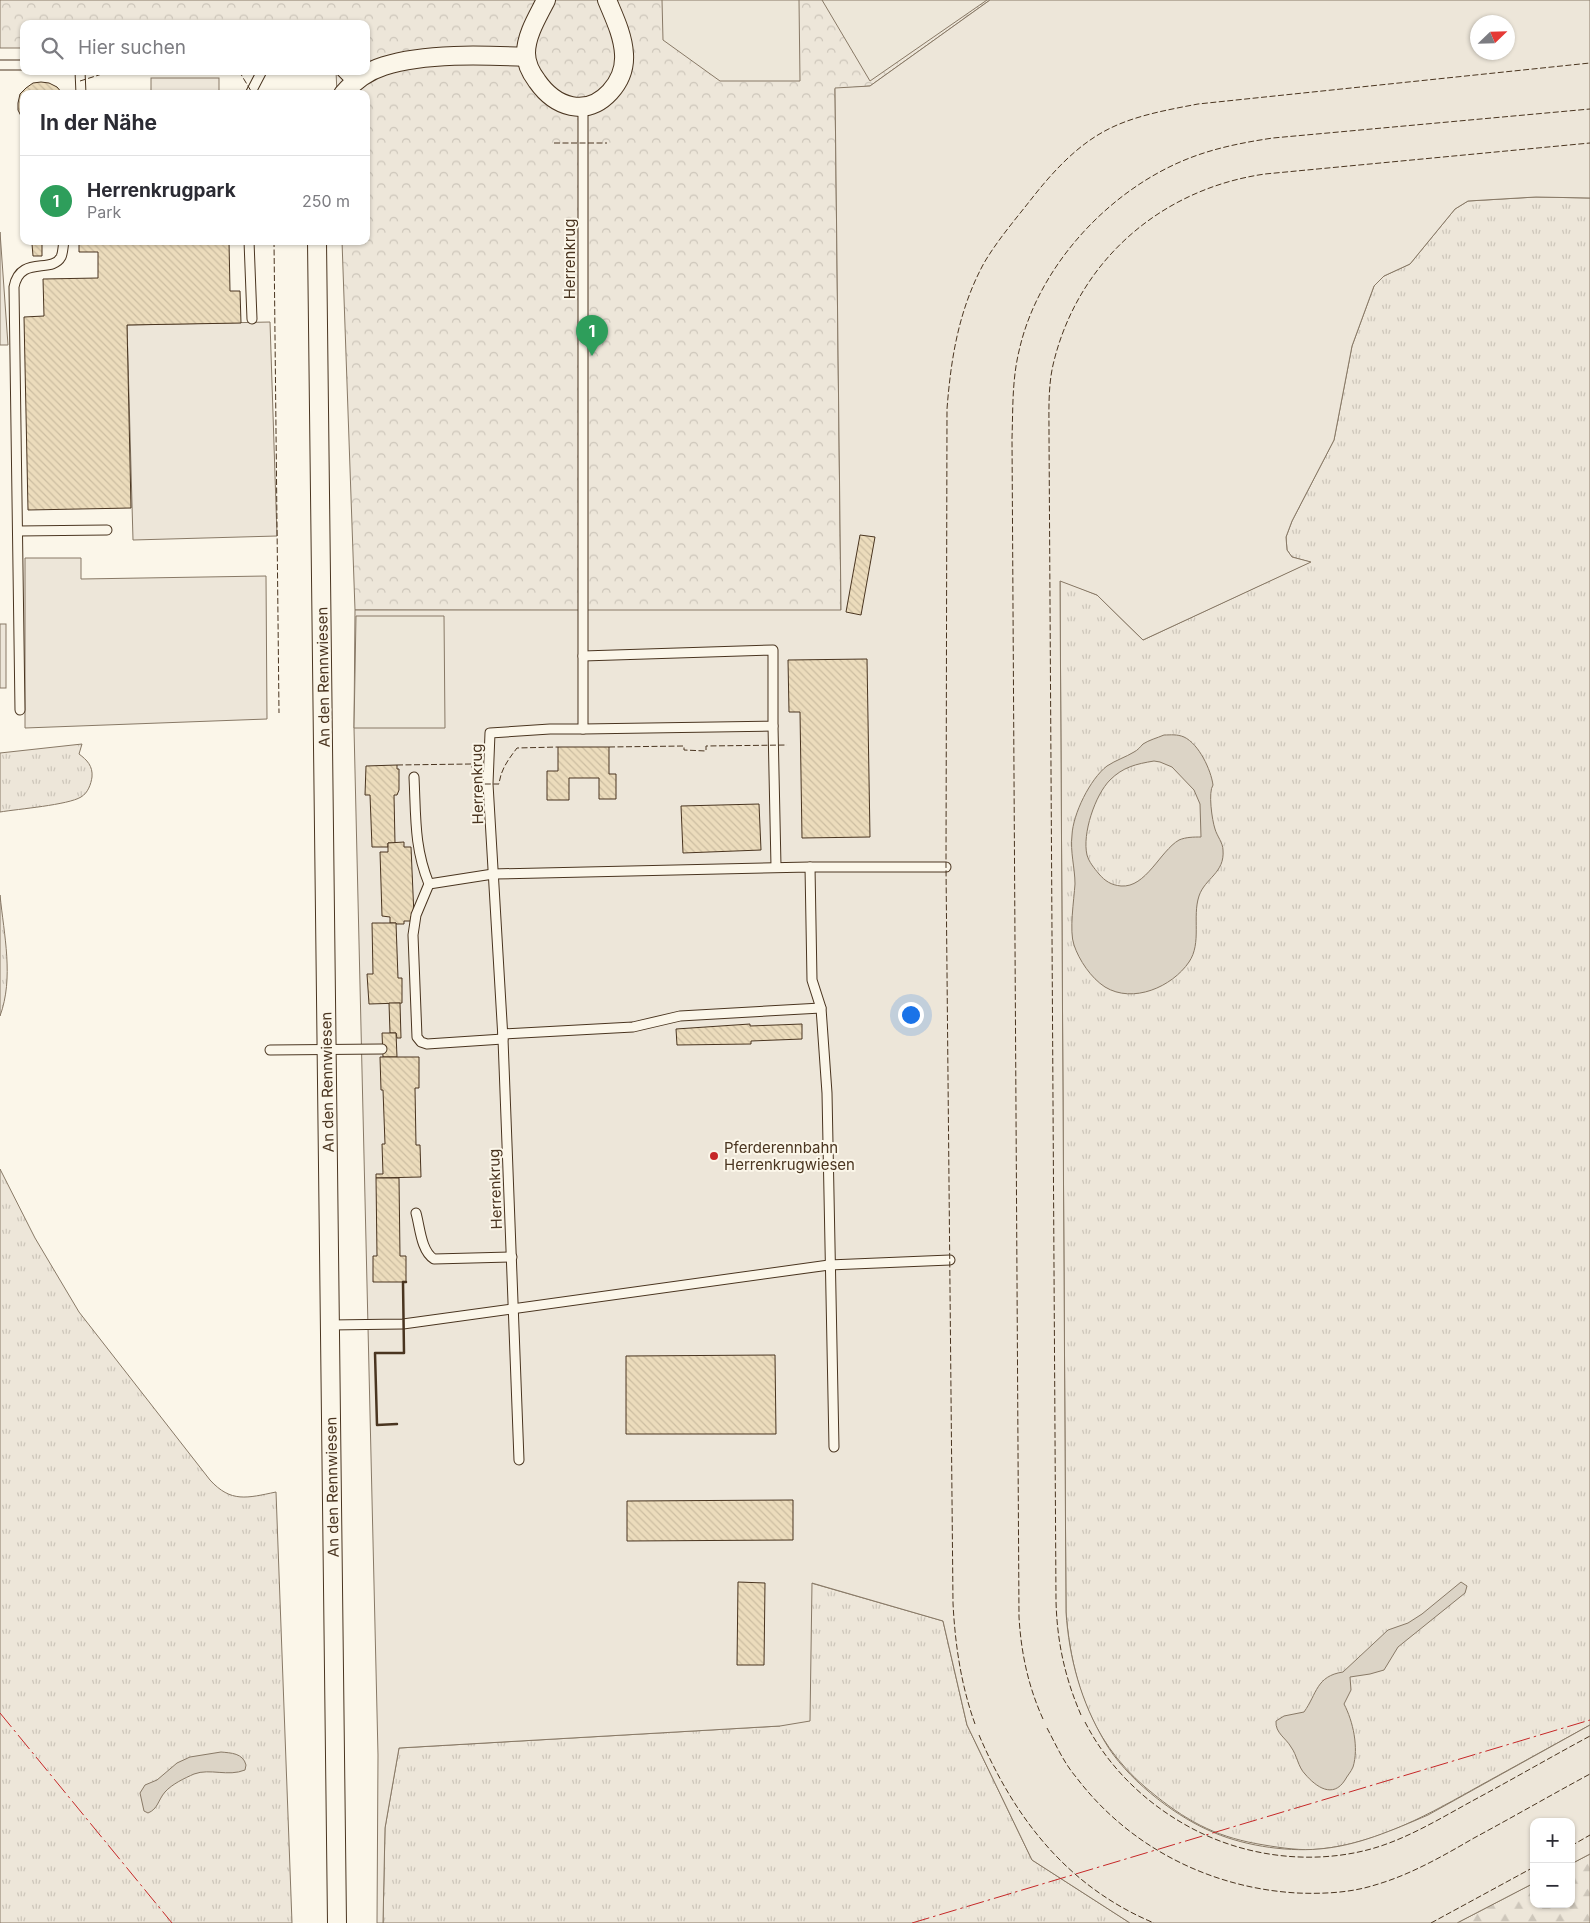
<!DOCTYPE html>
<html lang="de">
<meta charset="utf-8">
<style>
:root{--surface:#fff;--page:#f2f2f3;--text:#2b2b33;--muted:#7c7c81;--line:#e1e1e2;--accent:#c62828}
body{margin:0;font-family:Inter,sans-serif;background:var(--page);color:var(--text)}
.controls{position:absolute;right:15px;bottom:15px;display:grid;overflow:hidden;border-radius:10px;box-shadow:0 1px 4px #0004}
.controls button{width:45px;height:45px;display:grid;place-items:center;padding:0;border:0;border-bottom:1px solid var(--line);background:var(--surface);color:var(--text);font:25px sans-serif}
.compass{position:absolute;left:1470px;top:15px;width:45px;height:45px;border-radius:50%;background:var(--surface);box-shadow:0 1px 4px #0004;rotate:67deg}
.you{position:absolute;left:910px;top:1014px;width:18px;height:18px;margin:-12px;border:4px solid #fff;border-radius:50%;background:#1a73e8;box-shadow:0 0 0 8px #1a73e833}
.badge{display:grid;place-items:center;width:32px;height:32px;border-radius:50%;background:var(--accent);color:#fff;font-size:16px;font-weight:700}
.pin{position:absolute;translate:-50% -41px;filter:drop-shadow(0 1px 2px #0008)}
.pin::after{content:'';position:absolute;top:26px;width:18px;height:15px;background:inherit;clip-path:polygon(0 0,100% 0,50% 100%)}
.list{margin:0;padding:0;list-style:none}
h2{display:flex;justify-content:space-between;align-items:center;height:65px;margin:0;padding:0 20px;font-size:21px}
h2 small{font-size:16px;font-weight:400;color:var(--muted)}
.list li{display:grid;grid-template-columns:32px 1fr auto;gap:15px;align-items:center;box-sizing:border-box;height:90px;padding:0 20px;border-top:1px solid var(--line)}
.list b{display:block;font-size:19px;white-space:nowrap}
.list p{margin:0;font-size:16px;white-space:nowrap;color:var(--muted)}
.list em{font-size:16px;font-style:normal;color:var(--muted)}
.icon{flex:none;width:28px;height:28px;fill:none;stroke:currentColor;stroke-width:2;stroke-linecap:round;stroke-linejoin:round}
.map{position:relative;flex:none;width:1590px;height:1923px;overflow:hidden}
.search{position:absolute;background:var(--surface);box-shadow:0 1px 4px #0004;left:20px;top:20px;width:350px;height:55px;display:flex;align-items:center;gap:12px;box-sizing:border-box;padding:0 18px;border-radius:10px;color:var(--muted);font-size:19px}
.panel{position:absolute;background:var(--surface);box-shadow:0 1px 4px #0004;left:20px;top:90px;width:350px;height:155px;border-radius:10px}
.map>svg:first-child{display:block}
.grass{fill:url(#grass-tufts);stroke:#887966}
.forest{fill:url(#forest-firs);stroke:#887966}
.park{fill:url(#park-crowns);stroke:#887966}
.pitch{fill:#ede6d9;stroke:#887966;fill-rule:evenodd}
.parking{fill:#ede7d9;stroke:#887966}
.water{fill:#dcd4c6;stroke:#887966;fill-rule:evenodd}
.building{fill:url(#building-back-hatch);stroke:#4a3520}
.lines{fill:none;stroke-linecap:round;stroke-linejoin:round}
.service-casing{stroke:#4a3520;stroke-width:11}
.minor-casing{stroke:#4a3520;stroke-width:20}
.service{stroke:#fbf6e9;stroke-width:9}
.minor{stroke:#fbf6e9;stroke-width:18}
.fence{stroke:#4a3520;stroke-width:1;stroke-dasharray:6 2.5;stroke-linecap:butt}
.wall{stroke:#4a3520;stroke-width:2.5}
.power{stroke:#c62828;stroke-width:1;stroke-dasharray:18 4 2.5 4;stroke-linecap:butt}
.poi-dot{fill:#c62828;stroke:#fbf6e9;stroke-width:2}
.labels{text-anchor:middle;dominant-baseline:central;stroke-width:4;stroke-linejoin:round;paint-order:stroke}
.street-label{font-size:15px;fill:#4a3520;stroke:#fbf6e9}
.poi-label{font-size:15px;fill:#4a3520;stroke:#fbf6e9;text-anchor:start}
</style>
<div class="map">
<svg width="1590" height="1923" viewBox="0 0 1590 1923">
<defs>
<pattern id="grass-tufts" width="24" height="20" patternUnits="userSpaceOnUse" patternTransform="scale(1.25)"><rect width="24" height="20" fill="#ede6d9"/><path d="M3 7l-1-3M5 7V3M7 7l1-3M15 17l-1-3M17 17v-4M19 17l1-3" fill="none" stroke="#cdc6ba"/></pattern>
<pattern id="forest-firs" width="22" height="20" patternUnits="userSpaceOnUse" patternTransform="scale(1.25)"><rect width="22" height="20" fill="#ede6d9"/><path d="M5 1l3.5 6h-7zM16 11l3.5 6h-7z" fill="#cdc6ba"/></pattern>
<pattern id="park-crowns" width="20" height="18" patternUnits="userSpaceOnUse" patternTransform="scale(1.25)"><rect width="20" height="18" fill="#ede6d9"/><path d="M2 6a3 3 0 1 1 6 0M12 15a3 3 0 1 1 6 0" fill="none" stroke="#cdc6ba"/></pattern>
<pattern id="building-back-hatch" width="6" height="6" patternUnits="userSpaceOnUse" patternTransform="scale(1.25)"><rect width="6" height="6" fill="#ecdcbc"/><path d="M-1 5l2 2M0 0l6 6M5-1l2 2" fill="none" stroke="#ccbda1"/></pattern>
</defs>
<rect width="100%" height="100%" fill="#fbf6e9"/>
<g class="grass">
<path d="M1536,197L1590,198V1725C1554,1745 1517,1765 1481,1785C1431,1813 1379,1843 1320,1849C1302,1851 1282,1848 1264,1845C1220,1838 1191,1824 1156,1796C1095,1749 1072,1688 1066,1612L1060,580L1097,595L1143,640L1310,562L1292,557L1287,550L1286,537L1292,521L1334,440L1352,346L1374,286L1384,276L1410,264L1455,209L1468,201Z"/>
<path d="M82,744L79,754C87,760 93,766 92,777C91,784 88,793 81,797C68,805 18,809 0,812V753Z"/>
<path d="M0,895C4,935 14,978 0,1016Z"/>
<path d="M0,1169L35,1238L79,1312L210,1480C231,1503 247,1498 276,1492L292,1923H0Z"/>
<polygon points="811,1583 943,1621 967,1725 1032,1860 1130,1923 383,1923 385,1828 399,1748 780,1726"/>
</g>
<polygon class="forest" points="1590,1854 1590,1923 1457,1923 1534,1883 1534,1904 1571,1904 1571,1864"/>
<polygon class="park" points="0,0 990,0 870,86 835,89 841,611 355,610 342,241 366,241 366,94 337,94 336,71 366,71 366,24 24,24 24,48 0,48"/>
<g class="pitch">
<path d="M990,0H1590V198L1536,197L1468,201L1455,209L1410,264L1384,276L1374,286L1352,346L1334,440L1292,521L1286,537L1287,550L1292,557L1311,562L1143,640L1097,595L1060,581L1066,1612C1069,1658 1081,1702 1105,1742C1125,1777 1172,1814 1208,1830C1240,1845 1284,1852 1319,1849C1357,1846 1393,1830 1428,1815L1590,1725V1854L1571,1864V1822H1534V1883L1457,1923H1130L1032,1860L967,1725L943,1621L812,1583L810,1721L780,1726L399,1748L385,1828L383,1923H377L378,1755L354,728L355,610H841L835,88L870,86ZM1478,22H1508V52H1478Z"/>
<rect x="151" y="78" width="68" height="16"/>
<polygon points="0,232 8,345 0,345"/>
<polygon points="270,322 277,536 133,540 127,325"/>
<polygon points="25,558 81,558 81,579 266,576 267,719 25,728"/>
<rect x="0" y="624" width="6" height="64"/>
</g>
<g class="parking">
<polygon points="662,0 799,0 800,81 720,81 663,40"/>
<polygon points="822,0 987,0 870,81"/>
<polygon points="356,616 444,616 445,728 354,728"/>
</g>
<g class="water">
<path d="M1164,735C1171,735 1177,734 1184,737C1199,744 1211,770 1213,785C1208,792 1212,820 1215,829C1217,836 1223,843 1223,850C1225,873 1205,878 1199,896C1192,917 1202,943 1189,962C1172,987 1133,1004 1105,987C1091,978 1079,960 1074,945C1069,931 1074,900 1075,884C1075,868 1070,852 1072,835C1073,814 1090,779 1107,766C1116,760 1126,757 1134,752C1138,750 1140,747 1143,744C1149,740 1157,738 1164,735ZM1154,761L1160,762L1172,767L1194,790L1200,804L1201,837C1194,837 1186,837 1179,840C1160,851 1146,888 1121,886C1111,885 1105,881 1099,874C1094,868 1089,862 1087,855C1082,834 1095,795 1110,780C1123,767 1136,764 1154,761Z"/>
<path d="M1461,1582L1467,1586L1465,1593L1398,1647L1384,1670L1370,1674L1350,1677L1351,1690L1344,1704C1353,1721 1359,1748 1353,1767C1351,1772 1347,1776 1345,1780C1333,1799 1316,1787 1305,1774C1298,1767 1297,1755 1291,1747C1286,1738 1275,1733 1276,1721L1284,1716L1304,1712C1317,1694 1316,1676 1343,1672L1388,1630L1408,1623L1422,1614Z"/>
<path d="M221,1752C231,1753 243,1753 246,1765L245,1770C228,1777 210,1768 194,1774C185,1778 172,1784 165,1792C158,1800 158,1809 148,1813L144,1811L140,1793L145,1785L157,1780L177,1763L190,1757Z"/>
</g>
<g class="building">
<polygon points="41,82 49,83 57,87 63,94 24,94 24,122 18,110 18,103 20,94 26,88 33,83"/>
<polygon points="79,241 229,241 230,291 240,291 241,323 127,325 131,508 28,510 24,317 44,316 43,279 98,278 98,252 79,252"/>
<polygon points="32,244 42,244 42,256 33,256"/>
<polygon points="860,535 875,537 861,615 846,612"/>
<polygon points="867,659 870,837 802,838 800,712 789,712 788,660"/>
<polygon points="558,747 609,747 609,774 616,774 616,799 599,799 599,778 569,778 569,800 547,800 547,771 558,771"/>
<polygon points="397,765 397,769 399,769 399,790 397,795 394,795 395,843 388,843 388,847 372,847 370,795 365,795 366,766"/>
<polygon points="759,804 761,850 683,853 681,806"/>
<polygon points="404,842 404,847 411,847 414,916 411,916 411,921 404,921 404,924 396,924 396,923 390,923 390,917 382,916 380,852 388,852 388,843"/>
<polygon points="372,923 396,923 398,978 402,978 402,1003 369,1004 367,974 373,974"/>
<polygon points="389,1003 400,1003 401,1038 397,1038 396,1033 390,1033"/>
<polygon points="750,1024 750,1026 802,1024 802,1039 751,1041 751,1044 677,1045 676,1029"/>
<polygon points="382,1033 396,1033 397,1057 383,1057"/>
<polygon points="380,1057 419,1057 419,1088 415,1088 416,1145 420,1145 421,1177 376,1178 376,1174 383,1174 382,1144 385,1144 383,1090 381,1090"/>
<polygon points="376,1178 399,1178 400,1256 406,1256 406,1282 373,1282 373,1256 377,1256"/>
<polygon points="775,1355 776,1434 626,1434 626,1356"/>
<polygon points="793,1500 793,1540 627,1541 627,1501"/>
<polygon points="738,1582 765,1583 764,1665 737,1665"/>
</g>
<g class="lines">
<g class="service-casing">
<g id="service">
<polyline points="0,65 24,65"/>
<polyline points="80,71 81,94"/>
<polyline points="341,71 353,83"/>
<polyline points="250,94 262,71"/>
<polyline points="249,241 252,319"/>
<polyline points="18,531 107,530"/>
<polyline points="583,656 773,650 773,726 583,729"/>
<path d="M20,710L14,287C20,255 52,274 61,257C63,253 63,246 64,241"/>
<polyline points="773,726 776,866"/>
<path d="M414,777C416,817 414,847 429,884L416,915L413,935L417,1037L421,1042L427,1044L503,1039"/>
<polyline points="810,867 946,867"/>
<polyline points="429,884 493,874 810,867 812,980 821,1008 827,1093 834,1447"/>
<polyline points="503,1034 633,1027 680,1016 821,1008"/>
<polyline points="270,1050 382,1049"/>
<path d="M416,1213C420,1227 421,1251 434,1259L512,1257"/>
<polyline points="330,1325 403,1324 829,1265 950,1260"/>
<polyline points="519,1460 503,1039 488,784 490,733 550,729 583,729 583,107"/>
</g>
</g>
<g class="minor-casing">
<g id="minor">
<path d="M546,0C538,16 526,35 526,53C526,63 531,73 537,81C555,107 586,118 610,92C620,81 625,69 624,54C623,35 614,17 607,0"/>
<path d="M343,94C354,81 368,71 384,66C425,53 483,55 526,57"/>
<polyline points="317,241 337,1923"/>
</g>
</g>
<use href="#service" class="service"/>
<use href="#minor" class="minor"/>
<g class="fence">
<polyline points="239,71 251,91 256,94"/>
<polyline points="80,81 102,74 211,71"/>
<polyline points="554,143 607,143"/>
<polyline points="274,241 279,713"/>
<polyline points="609,747 684,746 684,750 706,751 706,746 787,745"/>
<path d="M397,765L471,764L478,784H499C501,769 508,760 517,748L558,747"/>
<path d="M1081,1715C1065,1678 1057,1642 1056,1601L1049,434C1049,411 1048,387 1053,365C1077,262 1160,189 1265,174L1590,143"/>
<path d="M1043,1719C1028,1686 1021,1652 1019,1617L1012,438C1013,409 1012,380 1019,351C1038,265 1112,186 1195,156C1220,147 1246,142 1273,138L1590,109"/>
<path d="M1085,1722C1107,1765 1142,1800 1184,1824C1239,1856 1309,1866 1371,1849C1407,1839 1441,1818 1474,1800C1513,1779 1551,1757 1590,1736"/>
<path d="M975,1724C961,1685 955,1644 953,1603L946,867L947,409C951,357 959,309 984,263C997,241 1014,221 1029,202C1050,175 1074,148 1103,132C1131,116 1167,110 1198,104L1590,63"/>
<path d="M1047,1728C1056,1745 1064,1763 1076,1777C1129,1847 1210,1888 1297,1893C1322,1894 1350,1893 1375,1885C1410,1875 1443,1856 1474,1838C1513,1817 1551,1795 1590,1774"/>
<path d="M979,1735C1015,1819 1068,1887 1154,1923"/>
<polyline points="1571,1846 1590,1835"/>
<polyline points="1431,1923 1534,1867"/>
</g>
<polyline class="wall" points="397,1424 377,1425 375,1353 404,1353 403,1282 406,1282"/>
<g class="power">
<polyline points="0,1713 172,1923"/>
<polyline points="912,1923 1590,1720"/>
</g>
</g>
<circle class="poi-dot" cx="714" cy="1156" r="5"/>
<g class="labels">
<g class="street-label">
<text transform="translate(569 259) rotate(-90)">Herrenkrug</text>
<text transform="translate(323 677) rotate(-91)">An den Rennwiesen</text>
<text transform="translate(477 784) rotate(-91)">Herrenkrug</text>
<text transform="translate(327 1082) rotate(-91)">An den Rennwiesen</text>
<text transform="translate(495 1189) rotate(-92)">Herrenkrug</text>
<text transform="translate(332 1487) rotate(-91)">An den Rennwiesen</text>
</g>
<g class="poi-label">
<text x="724" y="1147">Pferderennbahn<tspan x="724" dy="17">Herrenkrugwiesen</tspan></text>
</g>
</g>
</svg>
<div class="controls">
<button>+</button>
<button>−</button>
</div>
<svg class="compass" viewBox="-18 -18 36 36"><path d="M0-13l5 13h-10z" fill="#e53935"/><path d="M0 13l5-13h-10z" fill="#7c7c81"/></svg>
<div class="you"></div>
<div class="pin badge" style="left:592px;top:356px;background:#2e9e5b">1</div>
<div class="search"><svg class="icon" aria-label="search" viewBox="0 0 24 24"><circle cx="10" cy="10" r="6"/><path d="M15 15l6 6"/></svg>Hier suchen</div>
<section class="panel">
<h2>In der Nähe<small></small></h2>
<ul class="list">
<li><span class="badge" style="background:#2e9e5b">1</span><div><b>Herrenkrugpark</b><p>Park</p></div><em>250 m</em></li>
</ul>
</section>
</div>
